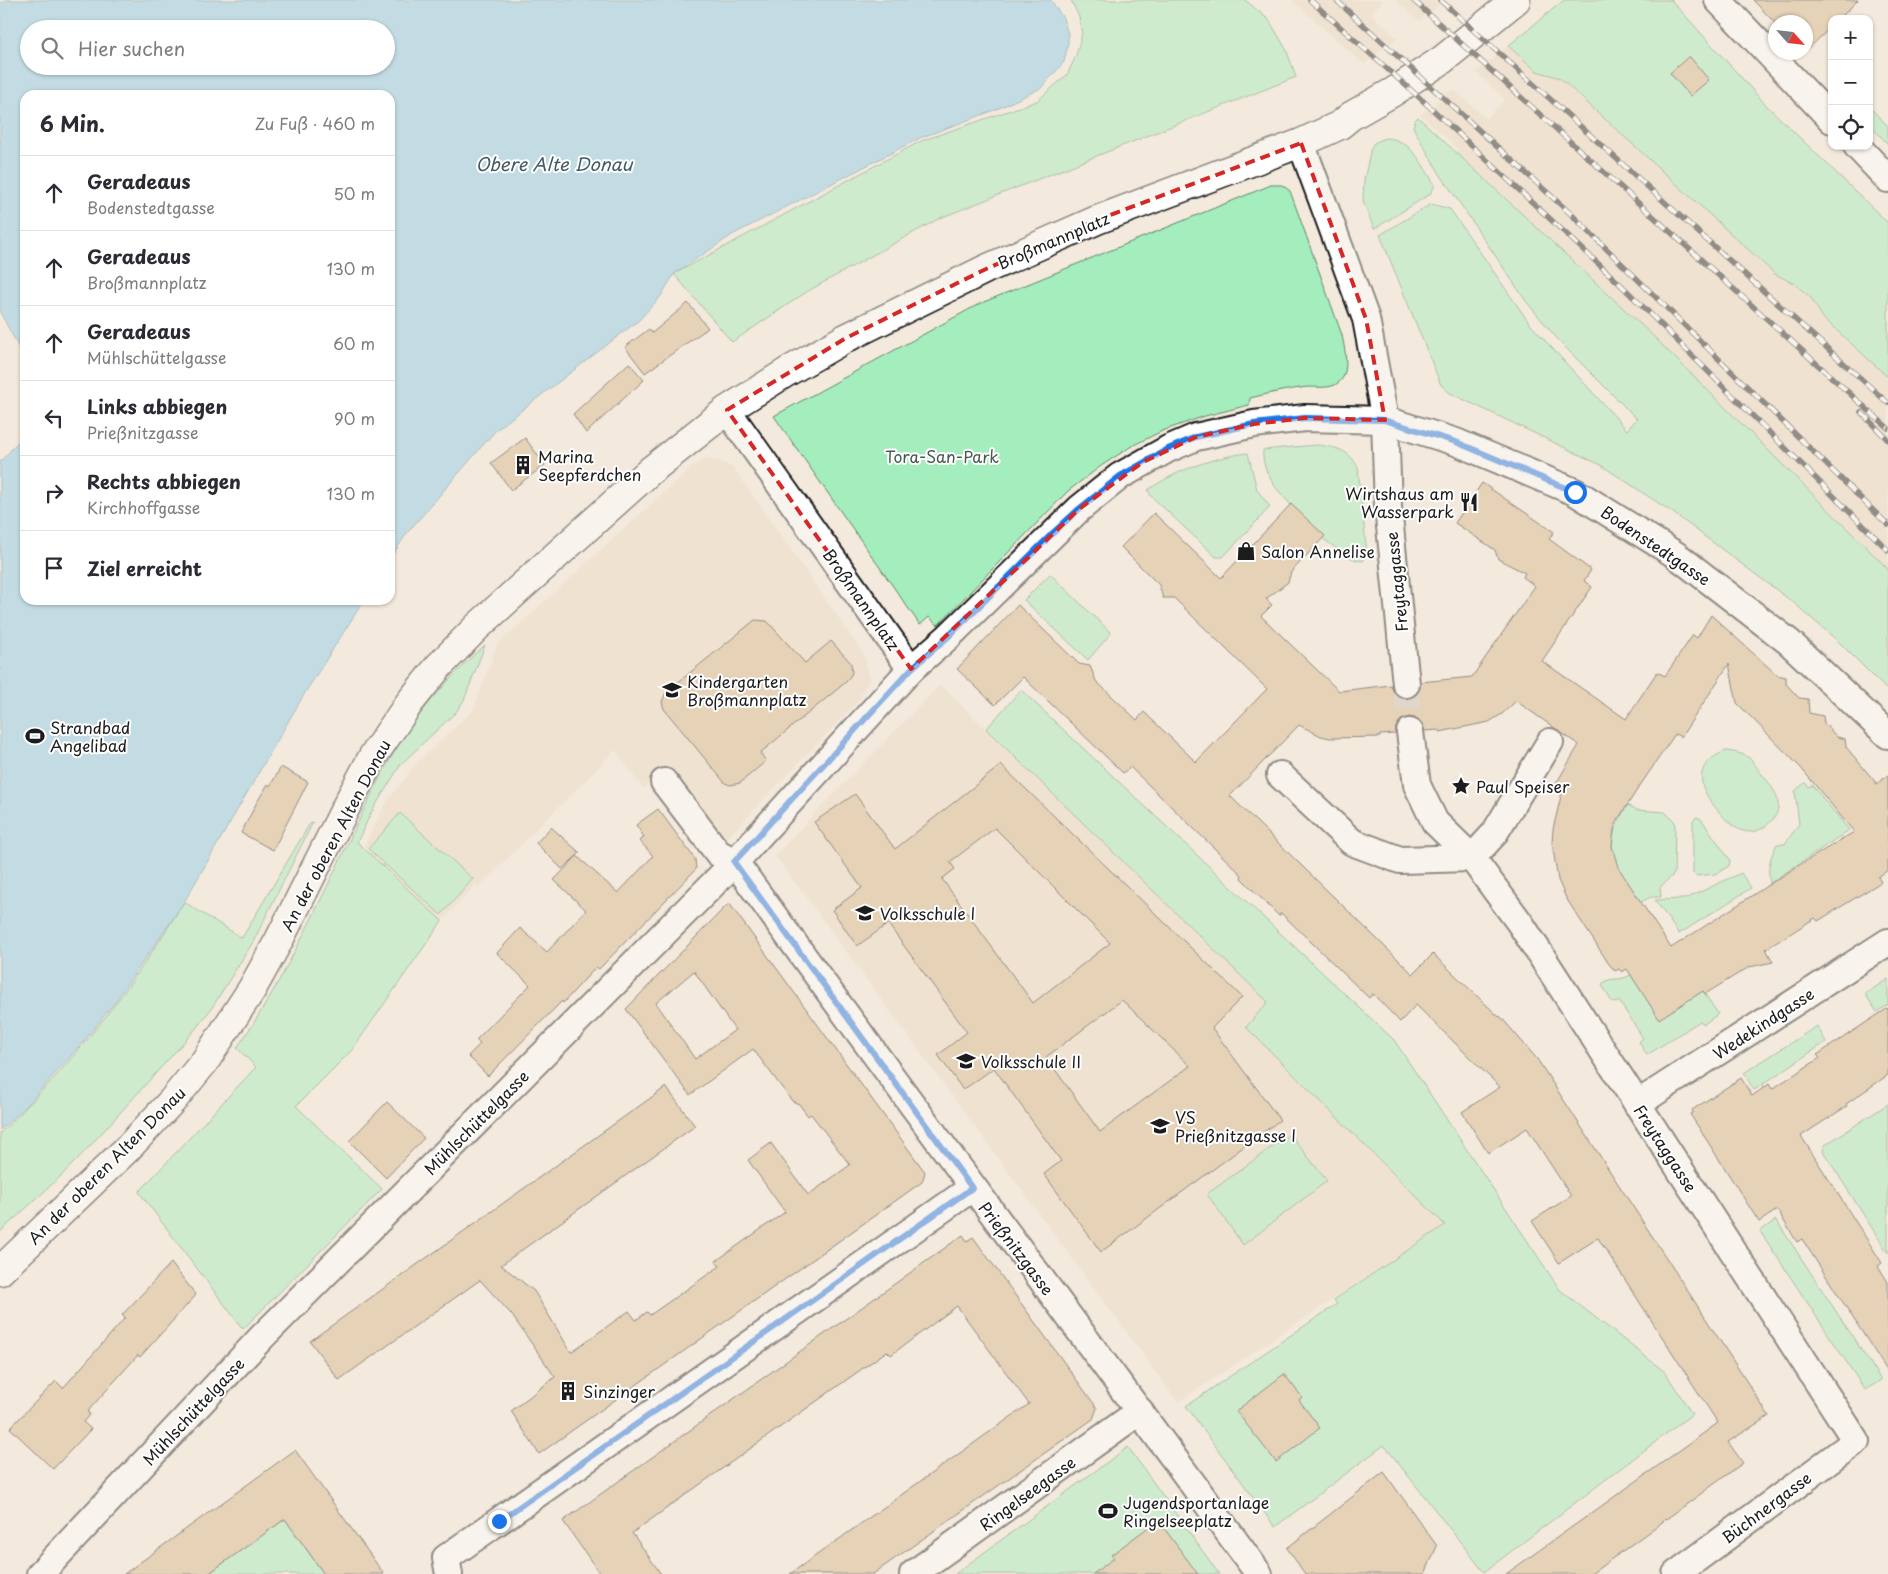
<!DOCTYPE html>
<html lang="de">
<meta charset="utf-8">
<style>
:root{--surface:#fff;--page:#f2f2f3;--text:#2b2b33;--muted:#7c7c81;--line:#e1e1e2}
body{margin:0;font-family:"Playpen Sans",sans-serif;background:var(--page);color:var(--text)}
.controls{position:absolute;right:15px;top:15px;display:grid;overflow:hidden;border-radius:10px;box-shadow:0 1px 4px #0004}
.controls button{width:45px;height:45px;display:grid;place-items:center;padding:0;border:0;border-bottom:1px solid var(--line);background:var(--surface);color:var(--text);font:25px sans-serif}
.compass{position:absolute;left:1768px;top:15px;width:45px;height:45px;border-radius:50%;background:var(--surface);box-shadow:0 1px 4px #0004;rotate:117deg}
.stop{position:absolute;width:15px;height:15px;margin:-11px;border:4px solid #1a73e8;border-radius:50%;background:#fff}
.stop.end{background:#1a73e8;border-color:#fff;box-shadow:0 1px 5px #0008}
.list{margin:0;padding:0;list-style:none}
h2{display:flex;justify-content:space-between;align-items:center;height:65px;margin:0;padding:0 20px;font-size:21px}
h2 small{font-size:16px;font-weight:400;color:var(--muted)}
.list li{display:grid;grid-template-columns:32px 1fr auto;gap:15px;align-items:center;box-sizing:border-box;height:75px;padding:0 20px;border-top:1px solid var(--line)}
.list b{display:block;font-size:19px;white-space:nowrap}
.list p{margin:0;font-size:16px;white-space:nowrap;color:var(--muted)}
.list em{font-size:16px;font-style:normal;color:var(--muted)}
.icon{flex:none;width:28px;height:28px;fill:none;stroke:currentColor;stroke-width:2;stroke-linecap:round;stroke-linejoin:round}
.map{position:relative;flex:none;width:1888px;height:1574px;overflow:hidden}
.search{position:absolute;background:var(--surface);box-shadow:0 1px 4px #0004;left:20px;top:20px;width:375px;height:55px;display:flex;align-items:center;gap:12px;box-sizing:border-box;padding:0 18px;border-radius:28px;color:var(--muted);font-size:19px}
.panel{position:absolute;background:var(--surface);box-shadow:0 1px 4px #0004;left:20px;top:90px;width:375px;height:515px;border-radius:15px}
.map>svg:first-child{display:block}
.built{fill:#eadac3}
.green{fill:#a4eebd;stroke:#60856c}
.water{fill:#89cdea;stroke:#5d8698;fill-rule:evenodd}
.building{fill:#d6b689;stroke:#1c1c1c;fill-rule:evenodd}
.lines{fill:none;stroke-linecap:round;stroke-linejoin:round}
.street-tunnel{stroke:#c8c0b6;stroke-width:26;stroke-dasharray:26 13;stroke-linecap:butt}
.street-casing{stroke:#1c1c1c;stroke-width:30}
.secondary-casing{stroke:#1c1c1c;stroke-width:31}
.street{stroke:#fff;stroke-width:26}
.secondary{stroke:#fff;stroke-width:28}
.rail-casing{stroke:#1c1c1c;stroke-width:5.5}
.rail{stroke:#fff;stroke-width:4;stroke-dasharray:11;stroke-linecap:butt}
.route{stroke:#1a73e8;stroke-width:6}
.marked{fill:none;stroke:#d62828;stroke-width:4;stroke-dasharray:10 6;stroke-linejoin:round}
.labels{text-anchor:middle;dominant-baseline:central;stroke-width:4;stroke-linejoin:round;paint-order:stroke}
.street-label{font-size:16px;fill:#1c1c1c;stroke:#fff}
.poi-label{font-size:16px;fill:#1c1c1c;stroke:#fff;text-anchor:start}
.park-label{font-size:16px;fill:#455b4c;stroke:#fff}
.water-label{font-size:18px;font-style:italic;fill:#425a64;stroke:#fff}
</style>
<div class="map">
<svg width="1888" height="1574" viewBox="0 0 1888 1574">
<rect width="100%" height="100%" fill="#f3e9dc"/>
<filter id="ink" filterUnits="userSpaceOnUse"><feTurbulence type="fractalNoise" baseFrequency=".02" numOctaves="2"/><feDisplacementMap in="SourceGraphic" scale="10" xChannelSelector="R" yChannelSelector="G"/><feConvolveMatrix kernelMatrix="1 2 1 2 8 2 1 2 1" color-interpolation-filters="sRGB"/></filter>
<g filter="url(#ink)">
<g class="built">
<polygon points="1292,0 1383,0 1371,14 1397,38 1364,64"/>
<polygon points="1396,0 1445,0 1419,21"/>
<polygon points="1508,46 1537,71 1560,78 1775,274 1795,284 1811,298 1823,318 1888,377 1888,569 1654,337 1456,152 1458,149 1421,115 1453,89 1486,119 1505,99 1476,72"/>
<polygon points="706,459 720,461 734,469 863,653 870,678 858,701 723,842 667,770 643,788 615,750 479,887 476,884 442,921 364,846 387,802 414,766 474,709 497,645 692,467"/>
<polygon points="940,685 1269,1002 1246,1027 1445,1225 1178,1402 775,855"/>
</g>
<g class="green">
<polygon points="1071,0 1245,0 1269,20 1286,49 1296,77 940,218 808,291 732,342 674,274 921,141 1037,101 1067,75 1076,56 1082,33 1079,17"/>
<polygon points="1564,0 1671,0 1767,106 1888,223 1888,377 1823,318 1811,298 1795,284 1775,274 1560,78 1537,71 1508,46"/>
<polygon points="1869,107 1888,126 1888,144 1869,124"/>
<polygon points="1418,117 1654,337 1888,569 1888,691 1841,644 1794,603 1672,512 1601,465 1450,393 1441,385 1380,235 1431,204 1450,209 1530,324 1627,430 1637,419 1559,341 1526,301 1440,174 1419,138 1413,127 1415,120"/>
<path d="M1385,138C1411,138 1423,166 1435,185L1430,194L1374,229L1363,201L1364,180L1371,148L1374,143Z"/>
<path d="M1271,185H1282L1290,191L1342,335C1345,352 1354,384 1327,387C1318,388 1309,386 1300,388C1283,390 1267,394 1250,398L1249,405L1205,416L1162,431L1130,447L1101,466L1068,491L938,625L929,617L920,625L774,416L979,304Z"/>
<path d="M1316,445C1335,447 1349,449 1358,468L1367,555L1363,561C1349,561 1334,546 1322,538L1325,536C1302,514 1260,484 1263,450Z"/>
<path d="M1248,453L1257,490L1270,507L1223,557H1216L1151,496L1148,490C1177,470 1214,457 1248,453Z"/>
<polygon points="1050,574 1111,633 1088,660 1024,600"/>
<path d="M485,645L464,700L456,712L401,764L372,811L357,842L442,921L352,1050L296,1106L382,1189L243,1329L139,1192L256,1067L237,1048C282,984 315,912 349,841C368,802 387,759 413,724C434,695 458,669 485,645Z"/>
<polygon points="1021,690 1394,1040 1560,1290 1665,1372 1692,1414 1484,1572 1384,1445 1275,1527 1186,1406 1337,1304 1334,1300 1445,1225 1246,1027 1268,1002 986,729"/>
<path d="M1726,751C1734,752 1741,753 1748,757C1753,761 1756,767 1760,772C1773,787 1789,807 1768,824C1746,843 1729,824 1715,807C1696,784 1695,763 1726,751Z"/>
<path d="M1805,783L1809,787L1812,785L1849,830L1770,883C1767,867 1770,858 1777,844H1785L1799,824L1795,791Z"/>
<path d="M1628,805L1637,810L1665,812L1675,822L1674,874L1660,887L1661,897H1651L1641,902C1614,863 1599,849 1628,805Z"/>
<polygon points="400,813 473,879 441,915 368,849"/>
<polygon points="1697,817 1701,819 1730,860 1729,866 1715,874 1697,876 1693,873 1693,820"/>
<path d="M313,822L253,942L211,1009L193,1032L89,1147L60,1177L0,1232V1133C75,1062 130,990 184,902L242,938L309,825Z"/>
<polygon points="1741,873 1751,888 1679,934 1655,900 1685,899"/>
<path d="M1631,975L1659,1018L1703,991L1718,1014L1704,1024L1700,1021L1647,1055L1639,1042L1643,1038L1619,1001L1616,1003L1612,1002L1602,985L1603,983C1614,976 1618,982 1631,975Z"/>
<polygon points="1888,979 1888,1005 1877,1012 1865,994"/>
<polygon points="1817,1026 1826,1042 1754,1090 1744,1073"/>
<polygon points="1888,1104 1888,1253 1823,1151 1825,1145"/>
<polygon points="1290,1134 1327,1181 1243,1245 1207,1194"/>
<polygon points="1776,1220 1881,1380 1865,1390 1760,1231"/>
<polygon points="1128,1447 1219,1574 955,1574"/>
<polygon points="285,1519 324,1574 208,1574"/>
</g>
<g class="water">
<path d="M5,0H1051L1063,18L1068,34V43L1064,62L1041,88L995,110L920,138L732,235L674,274L661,296L639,320L496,430L407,533L390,559V95H25V359L0,312V4ZM29,29H386V66H29Z"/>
<polygon points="25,434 25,600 364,600 303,696 184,902 152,949 114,1003 80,1046 27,1105 0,1130 0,462"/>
</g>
<g class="building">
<polygon points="1753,0 1858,0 1839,19 1832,19 1832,26 1806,51 1806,22 1776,24"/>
<polygon points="1689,56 1709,80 1690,96 1670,73"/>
<polygon points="688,303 708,328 645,373 625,347 649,329 652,333"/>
<polygon points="629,363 644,380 586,433 573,414"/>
<polygon points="525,438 545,465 511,490 491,463"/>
<path d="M1482,483L1554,532L1549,539L1591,570L1584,581L1592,587L1542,661L1626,719L1657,672L1665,676L1693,635L1697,638L1711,615L1777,675L1786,677V684L1799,698L1808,699L1809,713L1823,716L1824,723L1837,737L1845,739L1846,747L1877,784L1888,775V870L1878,877L1881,882L1818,921L1815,918L1766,949L1773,962L1749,967L1705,994L1703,991L1659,1019L1627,969L1622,972L1619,969L1615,971L1609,964L1566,898L1558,880L1552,843L1553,829L1562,792L1554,787L1579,745L1516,701L1502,714L1489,722L1440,732V730L1425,731L1422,723L1415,718L1409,717L1401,720L1396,727L1395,734L1380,735V737L1330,738L1321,736L1299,725L1230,796L1413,974L1433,954L1499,1017L1500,1016L1537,1059L1769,1416L1728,1442L1743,1463L1591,1574H1506L1718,1423L1598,1238L1559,1263L1532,1221L1571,1196L1527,1128L1488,1153L1462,1112L1500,1087L1416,1005L1400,1022L1373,994L1369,998L1281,913L1279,916L1241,878L1242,875L1130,767L1123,773L1023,677L995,705L957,669L1018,605L1079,664L1090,666L1096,681L1137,720L1144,712L1196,762L1267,689L1174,598H1163L1159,585L1121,547L1154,513L1221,578L1291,504L1325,536L1291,572L1288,582L1266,599L1272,605L1261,616L1339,691L1391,685L1394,692L1399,697L1408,699L1414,696L1419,691L1421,682L1472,677L1535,586L1523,577L1525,573L1498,559L1495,550L1455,523ZM1729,664L1737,703L1801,768L1854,832L1804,862L1671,948L1618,867L1612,846L1614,830L1617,821L1635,793L1675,734L1681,737Z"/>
<polygon points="755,620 767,621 805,663 831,641 851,663 852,673 846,682 760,753 766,761 740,783 730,785 725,783 664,709 662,702 666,692"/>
<path d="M1001,765L1242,997L1212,1028L1280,1120L1101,1252L1044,1174L1061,1161L994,1068L963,1090L938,1055L967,1032L888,924L857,946L832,910L862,888L814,822L855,794L895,849ZM995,828L1110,943L1033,1003L942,879L955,869L950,862ZM1122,1000L1190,1066L1100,1132L1046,1057Z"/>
<polygon points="281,767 308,782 273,850 241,833 257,802 268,784 270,786"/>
<polygon points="658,809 695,859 696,869 599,969 596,967 563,1003 562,1001 488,1076 468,1056 480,1044 476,1040 530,985 497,953 520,928 547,952 586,910 554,880 577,856 618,893 653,856 640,841 644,837 636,825"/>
<polygon points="551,827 580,853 562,869 536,843"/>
<path d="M729,903L925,1172L922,1182L539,1454L511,1411L555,1377L511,1314L480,1280L339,1380L310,1341L666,1087L695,1126L501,1265L534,1291L571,1352L629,1311L636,1320L647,1312L650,1315L720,1266L716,1261L785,1212L748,1160L771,1143L808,1195L850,1165L811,1114L808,1116L799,1104L792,1101L753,1049L690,1095L626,1009ZM694,971L735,1030L695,1059L656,1003Z"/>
<polygon points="1888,1008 1888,1075 1846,1104 1847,1106 1801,1136 1882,1263 1878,1266 1888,1282 1888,1372 1802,1239 1797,1242 1777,1210 1759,1222 1690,1114 1693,1112 1692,1110 1741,1078 1752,1096 1769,1084 1772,1089 1820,1058 1817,1055"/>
<polygon points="387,1102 424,1138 386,1178 349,1141"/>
<polygon points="963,1235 967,1241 973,1237 1097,1408 1093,1419 873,1574 790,1574 1029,1404 957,1306 891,1355 887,1351 632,1533 661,1574 600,1574 563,1521"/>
<polygon points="171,1263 196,1295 140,1357 138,1355 87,1412 90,1414 83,1422 91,1429 53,1469 10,1428 56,1381 63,1388 125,1318 122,1315"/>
<polygon points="1284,1374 1302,1397 1299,1400 1320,1428 1276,1462 1236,1411"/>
<polygon points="295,1450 384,1574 324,1574 285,1519 208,1574 124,1574"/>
<polygon points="1384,1472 1437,1546 1425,1574 1305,1574 1287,1548"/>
<polygon points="1158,1520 1198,1574 1093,1574 1114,1558 1111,1555"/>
</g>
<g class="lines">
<polyline class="street-tunnel" points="1406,684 1410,732"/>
<g class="street-casing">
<g id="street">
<polyline points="1718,0 1832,120"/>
<polyline points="1301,143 1366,319 1385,420 1388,507 1406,684"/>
<polyline points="1857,146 1888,179"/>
<polyline points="727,410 911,669"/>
<polyline points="1410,732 1417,785 1435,822 1472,858 1520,923 1856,1441 1676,1574"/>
<polyline points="1280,775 1352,842 1400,860 1472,858 1494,834 1550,742"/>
<path d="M664,782L718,853L735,862C907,1101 1085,1336 1259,1574"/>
<polyline points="1637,1104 1888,942"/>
<polyline points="40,1574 262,1337 735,862 911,669 948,637 1079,509 1120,476 1168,449 1196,437 1254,424 1305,418 1385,420 1456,442 1575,492 1676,555 1789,642 1888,735"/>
<polyline points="449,1574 446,1558 972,1188"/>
<polyline points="913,1574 1140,1411"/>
</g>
</g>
<g class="secondary-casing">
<polyline id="secondary" points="0,1271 129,1147 172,1101 205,1061 252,989 278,942 350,799 373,756 410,702 439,666 477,627 650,471 727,410 787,372 846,338 986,269 1097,220 1301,143 1340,125 1351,116 1393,92 1442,60 1516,0"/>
</g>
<use href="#street" class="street"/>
<use href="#secondary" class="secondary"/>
<g class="rail-casing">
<g id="rail">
<polyline points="1310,0 1431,108 1621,285 1888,550"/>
<polyline points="1336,0 1572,215 1888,525"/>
<polyline points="1413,0 1888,428"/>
<polyline points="1440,0 1888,403"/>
<polyline points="1861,412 1888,440"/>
</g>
</g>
<use href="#rail" class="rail"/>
</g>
</g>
<g class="lines" filter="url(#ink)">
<polyline class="route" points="499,1521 972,1188 734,862 911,669 948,637 1054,532 1079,509 1120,476 1168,449 1196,437 1254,424 1305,418 1384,420 1456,442 1575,492"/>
</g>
<path d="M0 0H1888V1574H0ZM1301,143L1366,319L1385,420L1305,418L1254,424L1196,437L1143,462L1079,509L911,669L727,410L846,338L986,269L1097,220Z" fill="#f3e9dc" fill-opacity=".55" fill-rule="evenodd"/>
<path class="marked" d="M1301,143L1366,319L1385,420L1305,418L1254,424L1196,437L1143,462L1079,509L911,669L727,410L846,338L986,269L1097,220Z"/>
<defs>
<g id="building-bare" transform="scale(1.5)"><path d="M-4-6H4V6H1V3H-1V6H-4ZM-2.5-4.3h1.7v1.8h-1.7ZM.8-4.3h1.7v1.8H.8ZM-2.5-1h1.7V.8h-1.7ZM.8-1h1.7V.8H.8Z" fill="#1c1c1c" stroke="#fff" stroke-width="2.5" paint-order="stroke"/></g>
<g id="restaurant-bare" transform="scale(1.5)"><path d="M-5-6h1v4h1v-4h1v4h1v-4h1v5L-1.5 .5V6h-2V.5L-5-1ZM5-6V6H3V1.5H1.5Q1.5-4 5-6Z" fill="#1c1c1c" stroke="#fff" stroke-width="2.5" paint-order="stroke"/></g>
<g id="shop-bare" transform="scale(1.5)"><path d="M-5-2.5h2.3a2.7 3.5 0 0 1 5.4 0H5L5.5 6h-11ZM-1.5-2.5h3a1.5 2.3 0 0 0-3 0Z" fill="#1c1c1c" stroke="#fff" stroke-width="2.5" paint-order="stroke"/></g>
<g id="school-bare" transform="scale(1.5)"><path d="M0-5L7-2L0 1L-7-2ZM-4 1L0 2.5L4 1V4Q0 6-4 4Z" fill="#1c1c1c" stroke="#fff" stroke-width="2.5" paint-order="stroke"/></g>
<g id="stadium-bare" transform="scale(1.5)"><path d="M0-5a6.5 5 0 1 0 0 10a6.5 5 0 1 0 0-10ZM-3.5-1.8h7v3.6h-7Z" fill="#1c1c1c" stroke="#fff" stroke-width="2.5" paint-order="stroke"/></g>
<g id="sight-bare" transform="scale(1.5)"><path d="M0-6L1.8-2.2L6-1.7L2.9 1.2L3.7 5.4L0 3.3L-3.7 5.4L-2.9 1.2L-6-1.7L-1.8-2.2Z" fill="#1c1c1c" stroke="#fff" stroke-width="2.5" paint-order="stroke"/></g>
</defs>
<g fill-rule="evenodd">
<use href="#building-bare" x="523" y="465"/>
<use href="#restaurant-bare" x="1469" y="502"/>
<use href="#shop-bare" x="1246" y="551"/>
<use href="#school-bare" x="672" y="690"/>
<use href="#stadium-bare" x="35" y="736"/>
<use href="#sight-bare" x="1461" y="786"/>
<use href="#school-bare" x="865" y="913"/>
<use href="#school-bare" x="966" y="1061"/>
<use href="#school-bare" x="1160" y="1126"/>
<use href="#building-bare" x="568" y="1391"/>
<use href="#stadium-bare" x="1108" y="1511"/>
</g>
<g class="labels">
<g class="street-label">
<text transform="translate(1053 240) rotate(-23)">Broßmannplatz</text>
<text transform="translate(1656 545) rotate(34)">Bodenstedtgasse</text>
<text transform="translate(1396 582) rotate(-96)">Freytaggasse</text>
<text transform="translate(862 599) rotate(55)">Broßmannplatz</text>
<text transform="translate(335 835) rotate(-62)">An der oberen Alten Donau</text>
<text transform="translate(1763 1023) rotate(-33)">Wedekindgasse</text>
<text transform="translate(476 1122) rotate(-45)">Mühlschüttelgasse</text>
<text transform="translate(1666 1148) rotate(57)">Freytaggasse</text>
<text transform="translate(106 1165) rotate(-45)">An der oberen Alten Donau</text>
<text transform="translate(1017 1248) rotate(53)">Prießnitzgasse</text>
<text transform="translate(193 1411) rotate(-47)">Mühlschüttelgasse</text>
<text transform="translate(1027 1493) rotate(-36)">Ringelseegasse</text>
<text transform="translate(1766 1507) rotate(-37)">Büchnergasse</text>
</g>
<g class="poi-label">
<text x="538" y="456">Marina<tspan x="538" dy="18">Seepferdchen</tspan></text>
<text x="1454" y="493" text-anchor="end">Wirtshaus am<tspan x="1454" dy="18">Wasserpark</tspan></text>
<text x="1261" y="551">Salon Annelise</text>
<text x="687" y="681">Kindergarten<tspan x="687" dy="18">Broßmannplatz</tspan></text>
<text x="50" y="727">Strandbad<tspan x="50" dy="18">Angelibad</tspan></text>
<text x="1476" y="786">Paul Speiser</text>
<text x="880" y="913">Volksschule I</text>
<text x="981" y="1061">Volksschule II</text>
<text x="1175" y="1117">VS<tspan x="1175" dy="18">Prießnitzgasse I</tspan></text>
<text x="583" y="1391">Sinzinger</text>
<text x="1123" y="1502">Jugendsportanlage<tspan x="1123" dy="18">Ringelseeplatz</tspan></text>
</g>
<g class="park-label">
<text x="942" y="456">Tora-San-Park</text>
</g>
<g class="water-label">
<text x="554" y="163">Obere Alte Donau</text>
</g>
</g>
</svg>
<div class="controls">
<button>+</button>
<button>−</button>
<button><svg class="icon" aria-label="locate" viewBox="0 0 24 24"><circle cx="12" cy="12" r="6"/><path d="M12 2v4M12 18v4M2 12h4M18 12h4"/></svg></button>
</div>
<svg class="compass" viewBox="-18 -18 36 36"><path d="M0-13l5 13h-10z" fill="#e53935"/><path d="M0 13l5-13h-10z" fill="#7c7c81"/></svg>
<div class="stop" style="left:1575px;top:492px"></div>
<div class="stop end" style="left:499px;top:1521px"></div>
<div class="search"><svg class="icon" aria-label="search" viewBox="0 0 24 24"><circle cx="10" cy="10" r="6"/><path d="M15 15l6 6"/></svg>Hier suchen</div>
<section class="panel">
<h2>6 Min.<small>Zu Fuß · 460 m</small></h2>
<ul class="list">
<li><svg class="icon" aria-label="ahead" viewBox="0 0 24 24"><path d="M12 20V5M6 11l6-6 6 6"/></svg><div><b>Geradeaus</b><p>Bodenstedtgasse</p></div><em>50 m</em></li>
<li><svg class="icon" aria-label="ahead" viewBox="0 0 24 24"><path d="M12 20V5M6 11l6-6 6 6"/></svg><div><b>Geradeaus</b><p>Broßmannplatz</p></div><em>130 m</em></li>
<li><svg class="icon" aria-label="ahead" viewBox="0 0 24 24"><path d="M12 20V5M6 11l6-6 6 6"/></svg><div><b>Geradeaus</b><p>Mühlschüttelgasse</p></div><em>60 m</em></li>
<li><svg class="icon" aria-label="left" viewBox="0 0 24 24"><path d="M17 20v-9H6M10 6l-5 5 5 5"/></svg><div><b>Links abbiegen</b><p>Prießnitzgasse</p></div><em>90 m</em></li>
<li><svg class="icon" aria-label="right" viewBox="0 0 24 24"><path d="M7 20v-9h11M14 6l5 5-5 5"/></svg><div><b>Rechts abbiegen</b><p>Kirchhoffgasse</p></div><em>130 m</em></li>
<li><svg class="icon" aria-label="arrive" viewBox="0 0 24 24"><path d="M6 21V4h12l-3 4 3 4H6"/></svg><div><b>Ziel erreicht</b></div></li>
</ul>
</section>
</div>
